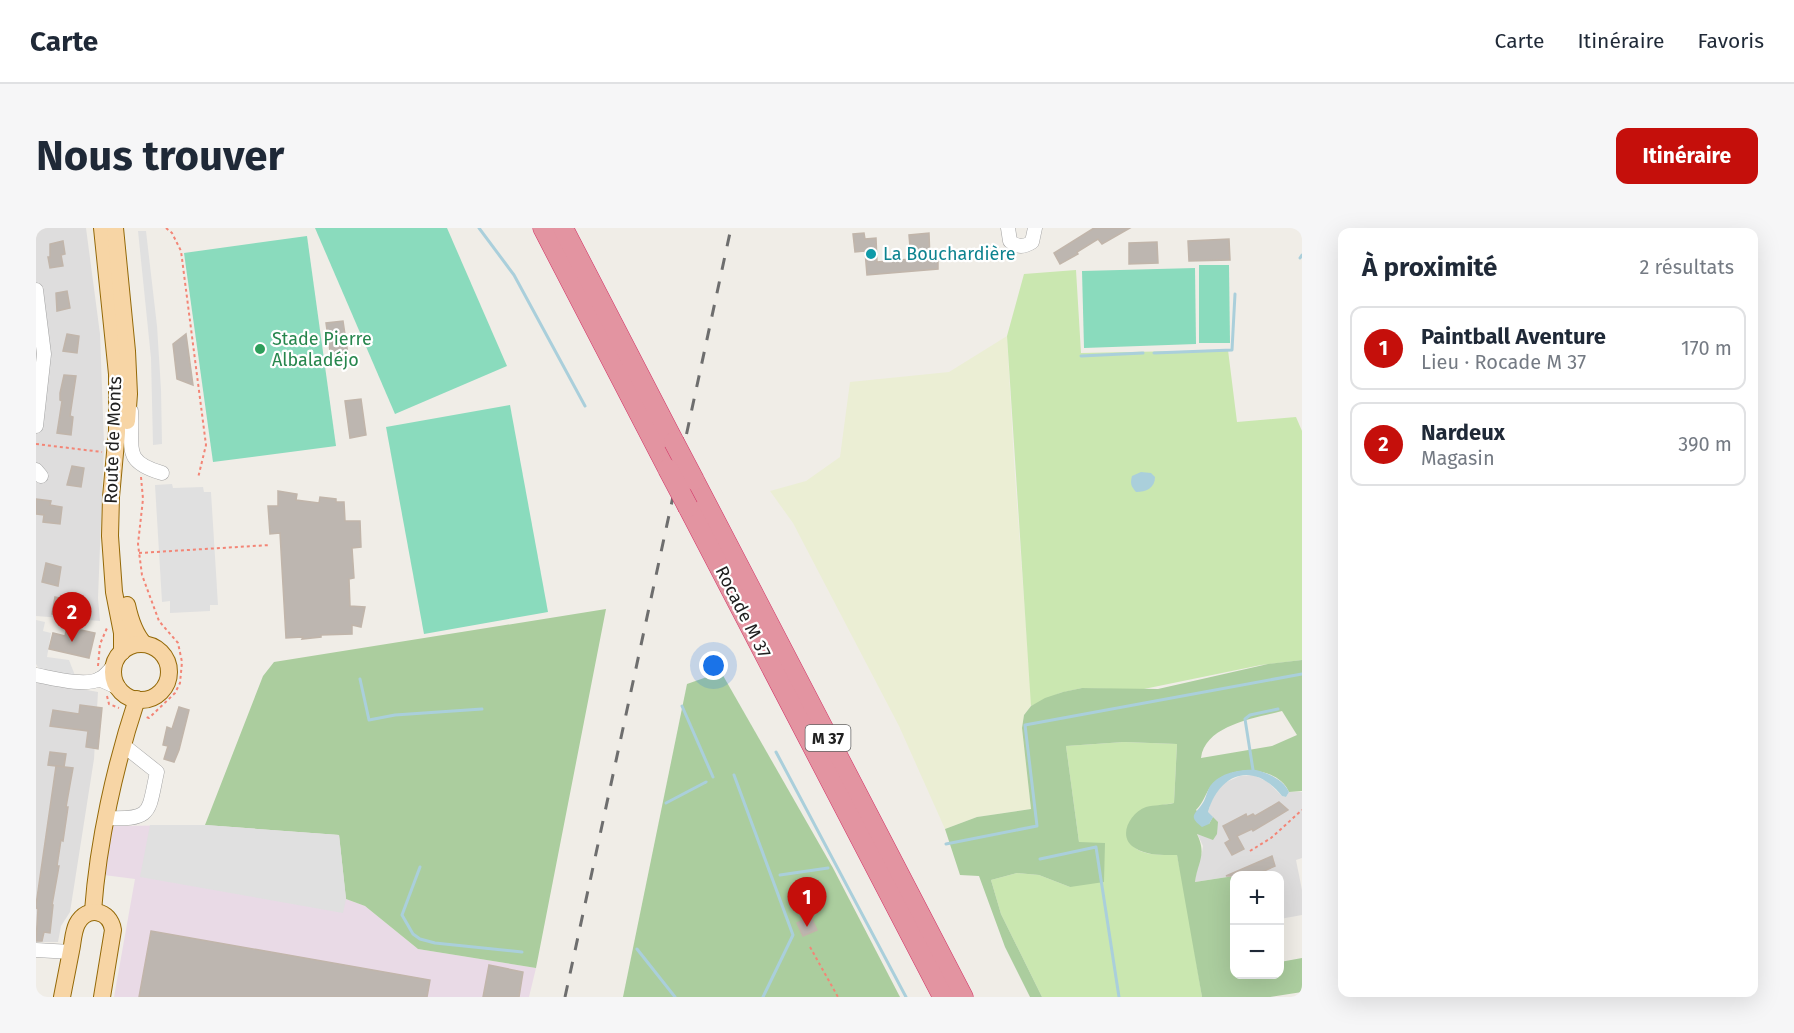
<!DOCTYPE html>
<html lang="fr">
<meta charset="utf-8">
<style>
:root{--surface:#fff;--page:#f6f6f7;--text:#1f2937;--muted:#747a83;--line:#e0e1e3;--accent:#c50f0b}
body{margin:0;font-family:"Fira Sans",sans-serif;background:var(--page);color:var(--text)}
.controls{position:absolute;right:18px;bottom:18px;display:grid;overflow:hidden;border-radius:12px;box-shadow:0 6px 24px #0002}
.controls button{width:54px;height:54px;display:grid;place-items:center;padding:0;border:0;border-bottom:2px solid var(--line);background:var(--surface);color:var(--text);font:30px sans-serif}
.you{position:absolute;left:678px;top:438px;width:21px;height:21px;margin:-15px;border:4px solid #fff;border-radius:50%;background:#1a73e8;box-shadow:0 0 0 9px #1a73e833}
.badge{display:grid;place-items:center;width:39px;height:39px;border-radius:50%;background:var(--accent);color:#fff;font-size:20px;font-weight:700}
.pin{position:absolute;translate:-50% -50px;filter:drop-shadow(0 2px 3px #0008)}
.pin::after{content:'';position:absolute;top:32px;width:21px;height:18px;background:inherit;clip-path:polygon(0 0,100% 0,50% 100%)}
.list{margin:0;padding:0;list-style:none}
h2{display:flex;justify-content:space-between;align-items:center;height:78px;margin:0;padding:0 24px;font-size:26px}
h2 small{font-size:20px;font-weight:400;color:var(--muted)}
.list li{display:grid;grid-template-columns:39px 1fr auto;gap:18px;align-items:center;box-sizing:border-box;height:84px;margin:0 12px 12px;padding:0 12px;border:2px solid var(--line);border-radius:12px}
.list b{display:block;font-size:22px;white-space:nowrap}
.list p{margin:0;font-size:20px;white-space:nowrap;color:var(--muted)}
.list em{font-size:20px;font-style:normal;color:var(--muted)}
.map{position:relative;flex:none;width:1266px;height:769px;overflow:hidden;border-radius:12px}
header{display:flex;align-items:center;gap:36px;box-sizing:border-box;height:84px;padding:0 30px;background:var(--surface);border-bottom:2px solid var(--line)}
header strong{font-size:28px}
nav{display:flex;gap:33px;margin-inline-start:auto;font-size:21px}
.intro{display:flex;align-items:center;justify-content:space-between;box-sizing:border-box;height:144px;padding:0 36px}
h1{margin:0;font-size:42px}
.button{padding:15px 27px;border-radius:12px;background:var(--accent);color:#fff;font-size:21px;font-weight:700}
main{display:flex;gap:36px;padding:0 36px}
aside{flex:1;background:var(--surface);border-radius:12px;box-shadow:0 6px 24px #0002}
.map>svg:first-child{display:block}
.residential{fill:#dedddd}
.industrial{fill:#e9dae6}
.farmland{fill:#ebeed4}
.grass{fill:#cae7b0}
.forest{fill:#abcd9e;fill-rule:evenodd}
.pitch{fill:#8adbbd}
.parking{fill:#e0e0e0}
.water{fill:#aacfdb}
.lines{fill:none;stroke-linecap:round;stroke-linejoin:round}
.stream{stroke:#aacfdb;stroke-width:3}
.building{fill:#bdb6b0;stroke:#c1b5aa;stroke-width:1.5}
.minor-casing{stroke:#a4a4a4;stroke-width:15}
.major-casing{stroke:#946908;stroke-width:18}
.highway-casing{stroke:#d23065;stroke-width:21}
.path{stroke:#f38576;stroke-width:2;stroke-dasharray:3 3;stroke-linecap:butt}
.minor{stroke:#fff;stroke-width:14}
.major{stroke:#f7d5a5;stroke-width:16}
.highway{stroke:#e394a1;stroke-width:20}
.rail{stroke:#6e6e6e;stroke-width:3;stroke-dasharray:12 12;stroke-linecap:butt}
.highway-bridge-casing{stroke:#d23065;stroke-width:21;stroke-linecap:butt}
.highway-bridge{stroke:#e394a1;stroke-width:20}
.culture-dot{fill:#0f9aa8;stroke:#fff;stroke-width:2}
.leisure-dot{fill:#2e9e5b;stroke:#fff;stroke-width:2}
.labels{text-anchor:middle;dominant-baseline:central;stroke-width:4.5;stroke-linejoin:round;paint-order:stroke}
.shield{fill:#fff;stroke:#636363;stroke-width:1.5}
.shield-label{font-size:16px;font-weight:bold;fill:#202020}
.culture-label{font-size:18px;fill:#0d838f;stroke:#fff;text-anchor:start}
.leisure-label{font-size:18px;fill:#27864d;stroke:#fff;text-anchor:start}
.street-label{font-size:18px;fill:#202020;stroke:#fff}
</style>
<header>
<strong>Carte</strong>
<nav><a>Carte</a><a>Itinéraire</a><a>Favoris</a></nav>
</header>
<div class="intro"><h1>Nous trouver</h1><a class="button">Itinéraire</a></div>
<main>
<div class="map">
<svg width="1266" height="769" viewBox="0 0 1266 769">
<rect width="100%" height="100%" fill="#f0ede7"/>
<g class="residential">
<polygon points="0,0 50,0 64,106 68,216 62,370 64,393 0,388"/>
<polygon points="0,453 62,464 58,531 34,684 25,698 22,714 0,714"/>
<polygon points="1217,547 1232,554 1246,568 1250,569 1253,564 1266,564 1266,630 1260,632 1266,662 1266,687 1244,691 1244,648 1198,648 1159,654 1161,640 1166,625 1167,618 1161,605 1172,584 1177,568 1188,555 1204,548"/>
</g>
<polygon class="industrial" points="169,597 303,607 310,671 329,678 382,721 500,740 493,769 78,769 99,651 68,647 75,598"/>
<polygon class="farmland" points="971,108 978,234 995,467 995,478 988,487 986,500 995,581 941,589 909,601 863,498 757,295 734,263 770,253 804,229 814,154 913,144"/>
<g class="grass">
<polygon points="1040,42 1045,125 1192,122 1201,194 1260,189 1266,203 1266,432 1225,437 1103,462 1046,460 1024,465 995,478 971,108 988,46"/>
<path d="M1088,514L1141,516L1138,575L1109,580L1091,607C1098,630 1122,626 1141,627L1149,664L1166,769H1006L965,686L955,652L981,645L1003,647L1034,659L1043,614L1030,518Z"/>
</g>
<g class="forest">
<polygon points="570,381 500,740 382,721 329,678 310,671 303,607 169,597 227,448 238,434"/>
<path d="M1266,432V563L1253,564C1242,537 1192,536 1175,558C1169,566 1168,574 1160,582L1173,596L1177,589L1182,594L1181,606L1177,612L1161,606C1171,627 1162,633 1159,654L1198,648V746H1244V734L1266,730V764L1234,769H1166L1141,627C1127,627 1112,628 1099,620C1081,610 1093,585 1110,579C1118,577 1129,577 1138,575L1141,516L1088,514L1030,518L1043,614L1069,615L1068,654L1034,659L1003,647L981,645L955,652L965,686L1006,769H994L969,719L943,648L924,647L909,601L941,589L995,581L986,500L988,487L995,478L1009,470L1027,464L1046,460L1122,461L1232,436ZM1246,483L1261,507L1236,518L1165,530C1169,497 1219,490 1246,483Z"/>
<polygon points="685,444 797,640 864,769 587,769 651,456"/>
</g>
<g class="pitch">
<polygon points="279,0 411,0 471,138 359,186"/>
<polygon points="271,8 300,218 177,234 148,25"/>
<polygon points="1163,37 1193,37 1194,115 1163,115"/>
<polygon points="1159,40 1160,116 1048,120 1046,43"/>
<polygon points="474,177 512,384 388,406 350,199"/>
</g>
<g class="parking">
<polygon points="102,3 110,3 121,98 125,161 126,216 117,217 115,130"/>
<polygon points="136,256 137,260 167,259 168,264 175,264 182,377 174,377 174,383 134,385 134,373 126,374 119,257"/>
<polygon points="0,392 9,394 7,403 15,405 11,429 33,432 40,450 3,441 0,436"/>
<polygon points="114,597 169,597 303,607 310,671 307,685 104,649"/>
</g>
<g class="water">
<path d="M1105,244L1115,245L1119,249C1119,260 1110,264 1100,264C1095,258 1094,256 1096,248Z"/>
<path d="M1220,542C1232,545 1248,552 1253,564L1250,569L1246,568C1218,533 1184,544 1172,584L1177,589L1173,596L1166,599C1150,587 1161,586 1168,573C1170,569 1171,564 1173,560C1182,545 1204,541 1220,542Z"/>
</g>
<g class="lines">
<g class="stream">
<polyline points="443,0 478,47 549,178"/>
<polyline points="1264,30 1266,27"/>
<polyline points="1118,125 1196,122 1199,66"/>
<polyline points="1045,128 1107,125"/>
<polyline points="324,451 333,492 359,487 446,481"/>
<polyline points="646,478 677,549"/>
<polyline points="740,524 870,769"/>
<polyline points="1217,542 1209,491 1214,487 1242,481"/>
<polyline points="698,547 757,707 727,769"/>
<polyline points="630,575 670,554"/>
<polyline points="910,616 1001,598 989,497 1266,446"/>
<polyline points="1004,631 1060,619 1083,769"/>
<polyline points="384,639 366,687 377,706 384,711 399,715 486,724"/>
<polyline points="744,647 792,640"/>
<polyline points="601,721 639,769"/>
</g>
</g>
<g class="building">
<polygon points="1058,0 1094,0 1066,16 1062,11 1041,24 1042,26 1024,36 1018,25"/>
<polygon points="828,5 829,11 840,10 841,34 875,31 873,7 893,5 894,33 902,33 902,41 831,47 829,23 819,24 817,6"/>
<polygon points="1193,11 1194,32 1153,33 1152,13"/>
<polygon points="27,13 29,26 25,27 27,38 14,40 12,29 14,29 14,16"/>
<polygon points="1121,14 1122,35 1093,36 1093,15"/>
<polygon points="31,63 34,80 21,83 20,65"/>
<polygon points="307,93 312,127 295,130 290,95"/>
<polygon points="31,106 43,108 41,125 27,123"/>
<polygon points="150,106 157,157 141,151 137,116"/>
<polygon points="28,147 40,148 34,188 37,189 35,207 21,205 26,173 24,172 24,165"/>
<polygon points="325,171 330,207 314,210 309,173"/>
<polygon points="36,238 48,240 45,259 31,257"/>
<polygon points="242,263 261,266 260,272 283,275 284,269 300,271 300,274 308,274 309,293 324,293 325,319 316,320 318,350 313,351 314,378 329,379 325,399 316,397 316,406 285,407 285,409 266,411 267,409 250,410 244,305 234,306 232,278 242,278"/>
<polygon points="0,271 15,273 14,277 26,279 24,296 7,294 8,287 0,286"/>
<polygon points="10,335 25,339 22,358 6,354"/>
<polygon points="19,369 34,372 30,389 16,386"/>
<polygon points="31,399 59,405 53,430 13,421 17,405 29,408"/>
<polygon points="44,477 66,480 62,521 50,519 52,503 14,498 17,482 43,486"/>
<polygon points="143,479 153,482 143,522 138,534 128,531 132,518 127,517 131,499 136,501"/>
<polygon points="14,524 30,526 28,539 12,537"/>
<polygon points="20,538 37,540 30,579 32,579 27,613 25,612 21,638 23,638 16,677 17,677 14,705 8,704 6,713 0,713 2,681 0,680 0,677"/>
<polygon points="1243,574 1252,582 1217,603 1216,601 1201,608 1208,621 1196,627 1189,615 1194,612 1187,598 1210,586 1211,589 1217,586 1219,588"/>
<polygon points="1236,628 1239,638 1217,648 1190,648"/>
<polygon points="775,689 781,702 767,708 761,695"/>
<polygon points="115,703 394,752 391,769 103,769"/>
<polygon points="453,737 487,744 483,769 447,769"/>
</g>
<g class="lines">
<g class="minor-casing">
<g id="minor">
<path d="M972,0L974,13C982,20 988,19 996,14L999,0"/>
<polyline points="0,62 8,126 0,198"/>
<path d="M95,183C98,218 84,233 126,245"/>
<polyline points="0,242 5,248"/>
<path d="M0,447C16,450 49,459 64,451C69,448 74,442 78,437"/>
<polyline points="63,451 83,460"/>
<path d="M70,590C117,592 112,585 121,544L87,517"/>
<polyline points="0,722 35,724"/>
</g>
</g>
<g class="major-casing">
<g id="major">
<polyline points="66,0 81,146 81,203 75,269 74,308 78,364 86,405 86,424"/>
<polyline points="79,0 91,123 93,166 91,193"/>
<path d="M91,377C94,391 98,405 108,416"/>
<circle cx="105" cy="444" r="28"/>
<path d="M57,683C62,614 79,537 101,471"/>
<path d="M26,769C29,754 32,738 35,723C37,714 37,704 41,696C51,677 74,682 77,702L66,769"/>
</g>
</g>
<g class="highway-casing">
<g id="highway">
<polyline points="507,0 632,241"/>
<polyline points="527,0 638,214"/>
<polyline points="658,252 927,769"/>
<polyline points="652,279 907,769"/>
</g>
</g>
<g class="path">
<polyline points="130,0 136,5 145,23 170,217 162,250"/>
<polyline points="0,216 66,224"/>
<polyline points="105,249 107,271 102,316 106,347 123,393 142,415 146,434 144,455 139,465 113,490 108,488"/>
<polyline points="103,325 234,317"/>
<polyline points="62,438 64,416 71,400"/>
<polyline points="71,468 73,476 83,480"/>
<polyline points="1214,623 1235,610 1266,582"/>
<polyline points="774,719 802,769"/>
</g>
<use href="#minor" class="minor"/>
<use href="#major" class="major"/>
<use href="#highway" class="highway"/>
<polyline class="rail" points="529,769 695,0"/>
<g class="highway-bridge-casing">
<g id="highway-bridge">
<polyline points="638,214 658,252"/>
<polyline points="632,241 652,279"/>
</g>
</g>
<use href="#highway-bridge" class="highway-bridge"/>
</g>
<circle class="culture-dot" cx="835" cy="26" r="6"/>
<circle class="leisure-dot" cx="224" cy="121" r="6"/>
<g class="labels">
<rect class="shield" x="769.5" y="497" width="45" height="26" rx="4.5"/>
<g class="shield-label">
<text x="792" y="510">M 37</text>
</g>
<g class="culture-label">
<text x="847" y="26">La Bouchardière</text>
</g>
<g class="leisure-label">
<text x="236" y="111">Stade Pierre<tspan x="236" dy="21">Albaladéjo</tspan></text>
</g>
<g class="street-label">
<text transform="translate(77 212) rotate(-88)">Route de Monts</text>
<text transform="translate(707 384) rotate(63)">Rocade M 37</text>
</g>
</g>
</svg>
<div class="controls">
<button>+</button>
<button>−</button>
</div>
<div class="you"></div>
<div class="pin badge" style="left:771px;top:699px">1</div>
<div class="pin badge" style="left:36px;top:414px">2</div>
</div>
<aside>
<h2>À proximité<small>2 résultats</small></h2>
<ul class="list">
<li><span class="badge">1</span><div><b>Paintball Aventure</b><p>Lieu · Rocade M 37</p></div><em>170 m</em></li>
<li><span class="badge">2</span><div><b>Nardeux</b><p>Magasin</p></div><em>390 m</em></li>
</ul>
</aside>
</main>
